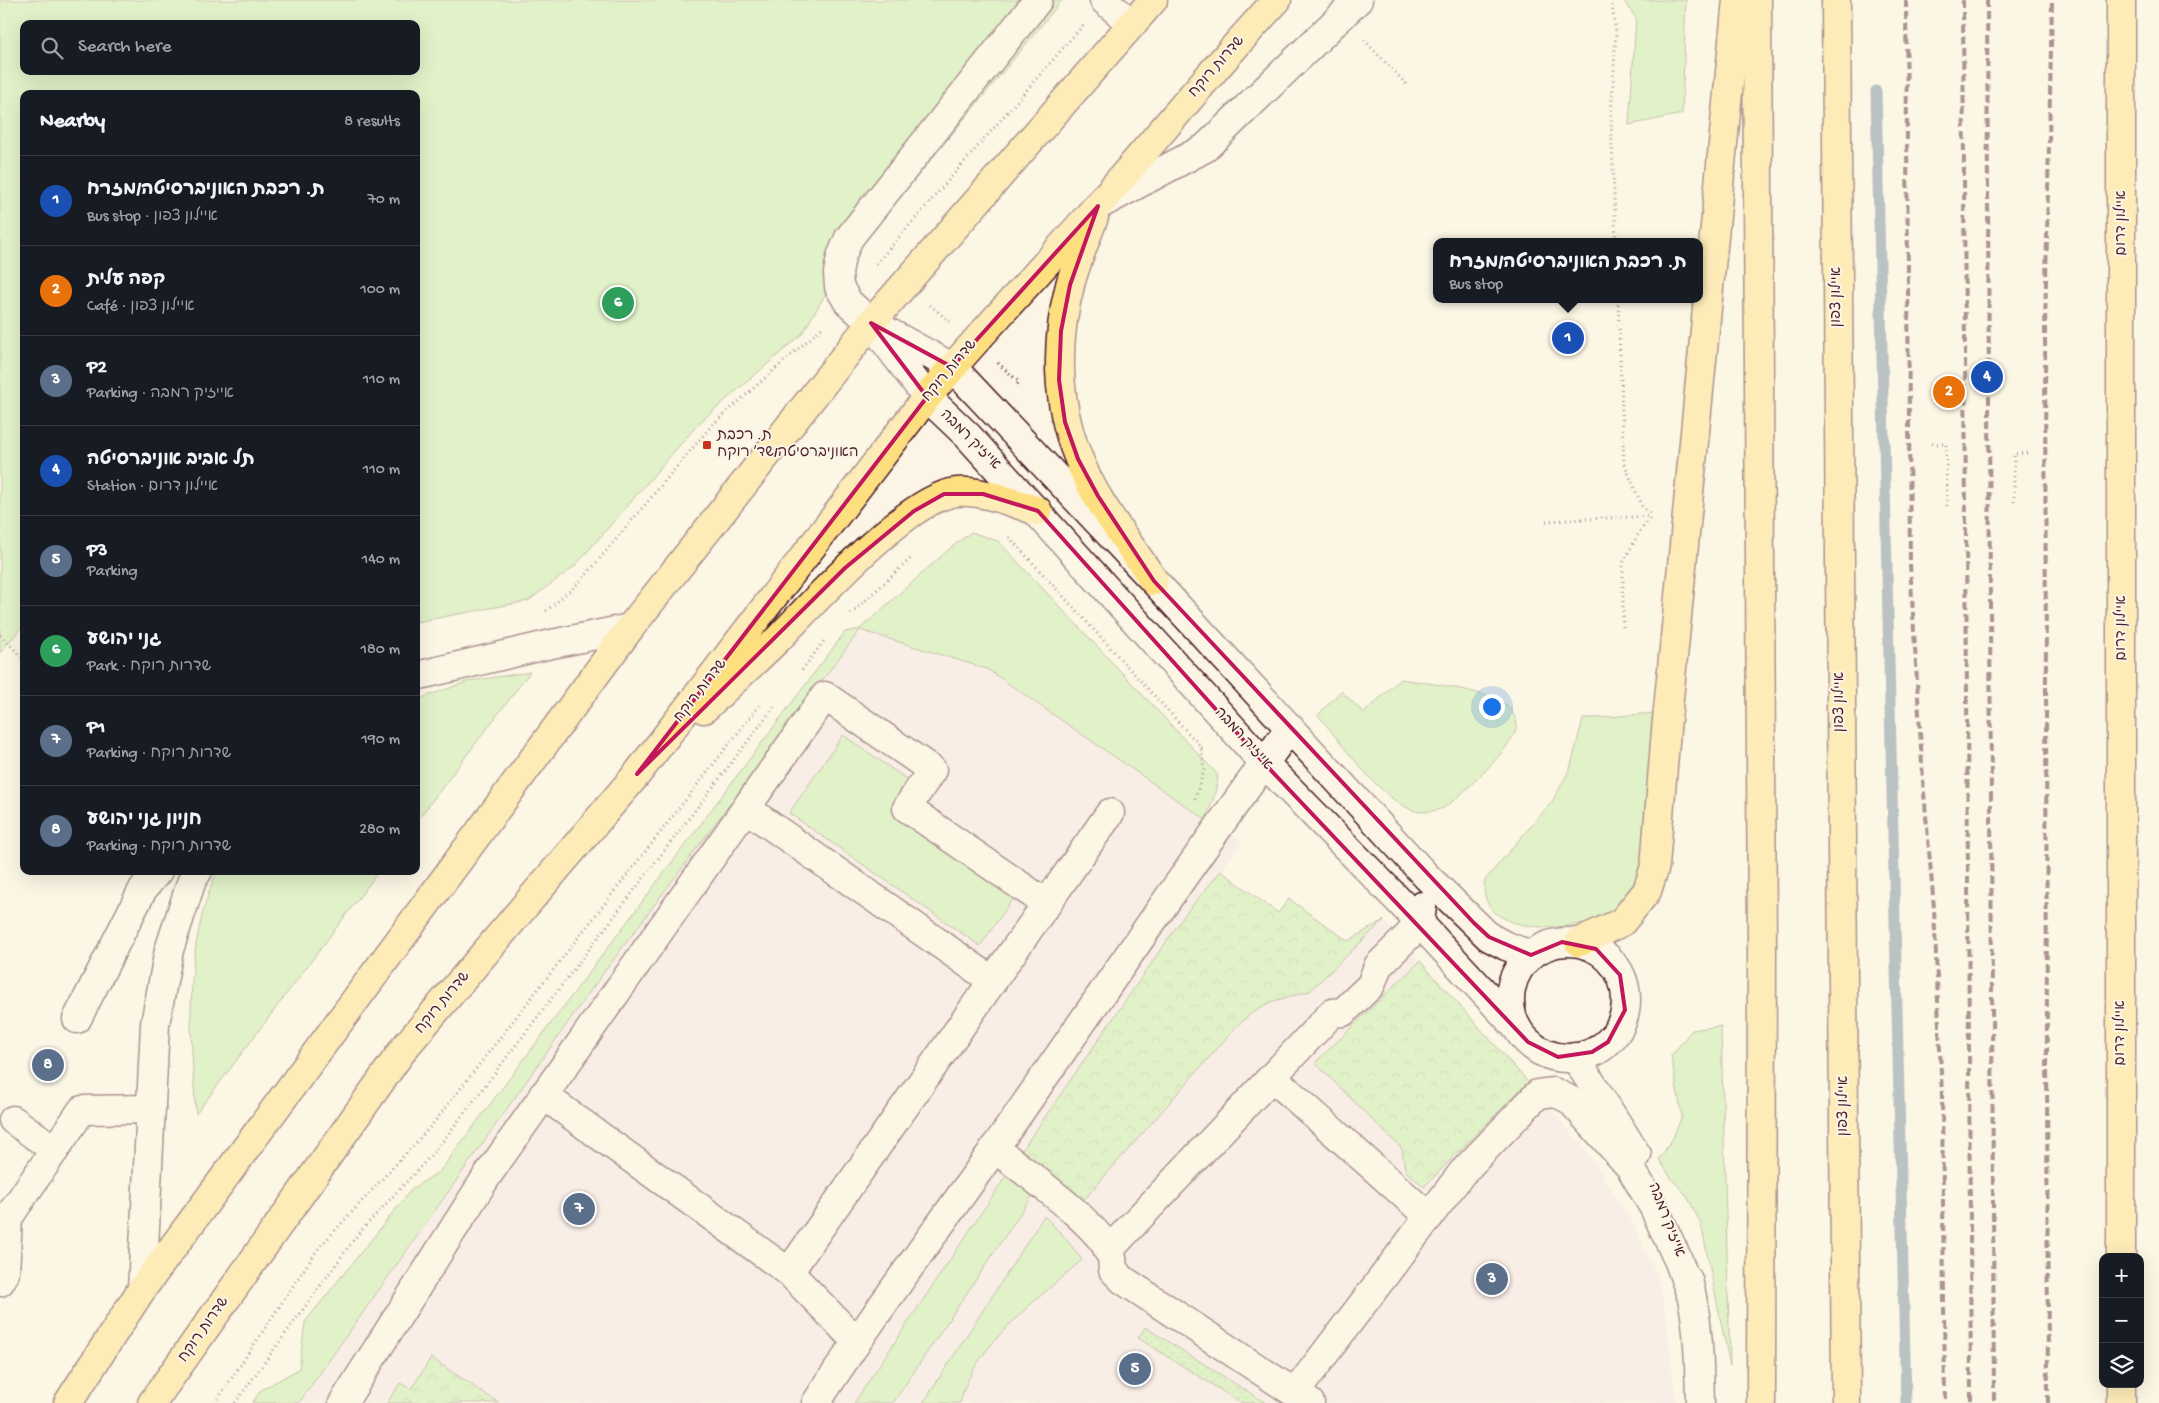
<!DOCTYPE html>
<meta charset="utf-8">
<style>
:root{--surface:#171b24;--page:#242831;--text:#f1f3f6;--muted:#9ea1a6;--line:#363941;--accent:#c8321e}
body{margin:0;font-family:"Gochi Hand","Playpen Sans Hebrew",sans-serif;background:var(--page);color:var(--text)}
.controls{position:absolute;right:15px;bottom:15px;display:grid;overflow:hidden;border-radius:10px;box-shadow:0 5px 20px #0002}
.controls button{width:45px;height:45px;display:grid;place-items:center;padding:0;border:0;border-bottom:1px solid var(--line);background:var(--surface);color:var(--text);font:25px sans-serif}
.you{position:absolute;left:1491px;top:706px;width:18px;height:18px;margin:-12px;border:4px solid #fff;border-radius:50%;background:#1a73e8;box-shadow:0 0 0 8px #1a73e833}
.badge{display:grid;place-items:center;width:32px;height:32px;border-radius:50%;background:var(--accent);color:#fff;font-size:16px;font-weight:700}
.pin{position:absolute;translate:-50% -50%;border:2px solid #fff;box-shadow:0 1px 5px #0006}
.popup{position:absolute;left:1433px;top:238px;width:270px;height:65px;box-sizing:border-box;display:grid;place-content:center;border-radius:10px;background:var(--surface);filter:drop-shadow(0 1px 4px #0005);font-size:16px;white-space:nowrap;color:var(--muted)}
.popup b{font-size:19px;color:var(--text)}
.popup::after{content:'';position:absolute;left:50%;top:100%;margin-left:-10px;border:10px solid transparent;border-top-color:var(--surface)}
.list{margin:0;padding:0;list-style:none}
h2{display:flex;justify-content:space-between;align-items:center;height:65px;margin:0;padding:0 20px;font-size:21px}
h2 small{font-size:16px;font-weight:400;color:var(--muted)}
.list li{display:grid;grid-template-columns:32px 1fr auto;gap:15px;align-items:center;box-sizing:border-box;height:90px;padding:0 20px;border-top:1px solid var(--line)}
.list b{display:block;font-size:19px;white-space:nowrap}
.list p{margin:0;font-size:16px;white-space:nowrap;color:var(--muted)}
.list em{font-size:16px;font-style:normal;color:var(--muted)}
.icon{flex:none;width:28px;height:28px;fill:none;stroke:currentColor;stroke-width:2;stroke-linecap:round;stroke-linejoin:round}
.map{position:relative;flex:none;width:2159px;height:1403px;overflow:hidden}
.search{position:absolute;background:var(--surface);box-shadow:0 5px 20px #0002;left:20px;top:20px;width:400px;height:55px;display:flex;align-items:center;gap:12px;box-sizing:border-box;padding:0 18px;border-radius:10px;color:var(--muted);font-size:19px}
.panel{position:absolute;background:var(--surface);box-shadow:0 5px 20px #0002;left:20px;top:90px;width:400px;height:785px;border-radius:10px}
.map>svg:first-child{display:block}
.built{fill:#f5e5e7}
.green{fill:#c2eaa5;stroke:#868468;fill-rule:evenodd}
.forest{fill:url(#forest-crowns);stroke:#868468}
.garden{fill:url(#garden-dots);stroke:#868468}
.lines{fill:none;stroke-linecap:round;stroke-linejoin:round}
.stream{stroke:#6a8498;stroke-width:11}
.minor-casing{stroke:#4a1f2b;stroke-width:31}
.major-casing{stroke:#4a1f2b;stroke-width:31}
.highway-casing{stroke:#4a1f2b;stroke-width:31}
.path{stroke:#4a1f2b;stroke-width:3;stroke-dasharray:1 4;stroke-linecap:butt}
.minor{stroke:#fcf5e5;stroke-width:28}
.major{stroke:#fedf80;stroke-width:28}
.highway{stroke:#fedf80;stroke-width:28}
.rail{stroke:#4a1f2b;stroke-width:4;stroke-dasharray:8 4;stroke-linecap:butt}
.marked{fill:none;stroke:#c2185b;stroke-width:4;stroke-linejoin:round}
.poi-dot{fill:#c8321e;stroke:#fcf5e5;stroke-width:2}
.labels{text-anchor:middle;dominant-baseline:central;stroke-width:4;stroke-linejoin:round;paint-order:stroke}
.street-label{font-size:15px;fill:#4a1f2b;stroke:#fcf5e5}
.poi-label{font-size:15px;fill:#4a1f2b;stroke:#fcf5e5;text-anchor:start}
</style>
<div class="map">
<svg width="2159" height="1403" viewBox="0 0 2159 1403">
<defs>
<pattern id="forest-crowns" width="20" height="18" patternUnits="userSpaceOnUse" patternTransform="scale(1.25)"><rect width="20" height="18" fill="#c2eaa5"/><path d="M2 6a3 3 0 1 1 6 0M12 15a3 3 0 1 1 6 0" fill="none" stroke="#a8c88e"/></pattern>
<pattern id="garden-dots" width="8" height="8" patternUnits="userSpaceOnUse" patternTransform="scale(1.25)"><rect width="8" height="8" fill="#c2eaa5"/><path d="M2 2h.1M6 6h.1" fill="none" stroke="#a8c88e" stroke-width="1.8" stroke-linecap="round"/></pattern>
</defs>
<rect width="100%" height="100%" fill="#fcf5e5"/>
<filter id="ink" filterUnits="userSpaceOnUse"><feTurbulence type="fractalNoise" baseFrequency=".02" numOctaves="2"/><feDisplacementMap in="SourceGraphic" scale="10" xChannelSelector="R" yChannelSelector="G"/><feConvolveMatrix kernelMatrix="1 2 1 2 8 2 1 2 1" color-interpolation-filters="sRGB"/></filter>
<g filter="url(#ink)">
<polygon class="built" points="860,629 987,669 1200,816 1243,841 1221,871 1278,913 1289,899 1348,941 1384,920 1590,1155 1633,1224 1658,1277 1667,1321 1676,1403 299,1403 596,983"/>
<g class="green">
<path d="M0,0H1062L838,273L802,334L699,423L575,566L528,601L416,622V94H24V624L0,653ZM24,24H416V71H24Z"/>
<polygon points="1623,0 1686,0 1682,114 1629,125 1636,18"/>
<polygon points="971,532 998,541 1218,775 1215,794 1206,820 987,669 860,630 596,983 299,1403 252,1403 261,1390 299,1369 305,1322 412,1189 440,1171 845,632 860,629 948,550"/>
<polygon points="530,672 416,822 416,700 469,681"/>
<path d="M1400,679C1426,683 1491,690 1510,708C1512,711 1517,721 1517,725C1517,744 1460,797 1445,807C1440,810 1428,812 1422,812C1388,811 1340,741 1318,715L1341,691L1364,713Z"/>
<path d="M1655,713C1653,742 1651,771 1648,800C1646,829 1646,858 1633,885C1629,892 1622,905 1615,910C1584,934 1474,940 1485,880L1553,800L1570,769L1583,719Z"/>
<polygon points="843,735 911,782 892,810 1015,896 980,946 789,813"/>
<path d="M217,871H379L196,1114C190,1030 183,951 217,871Z"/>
<polygon points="1721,1026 1730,1366 1701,1224 1687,1196 1671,1178 1659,1159 1672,1140 1682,1116 1671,1056 1692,1030"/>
<polygon points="1006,1176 1032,1196 893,1403 854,1403"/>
<path d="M1044,1216L1064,1236L1082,1260C1041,1297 972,1346 960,1403H923Z"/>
</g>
<g class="forest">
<polygon points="1221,871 1278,913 1289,899 1348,941 1384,920 1310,991 1270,1002 1253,1012 1237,1026 1083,1201 1020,1153 1186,913"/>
<polygon points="1420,961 1528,1082 1424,1187 1405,1170 1402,1149 1315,1063"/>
<polygon points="431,1358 499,1403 387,1403 400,1383 411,1389"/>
</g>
<polygon class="garden" points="1145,1327 1266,1403 1241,1403 1138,1338"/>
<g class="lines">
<polyline class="stream" points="1876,91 1906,1403"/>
<g class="minor-casing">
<g id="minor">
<polyline points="1038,0 849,238 841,257 838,273 839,287 848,302 871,323 927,397 968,436 1264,763 1400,902 1517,1028"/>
<polyline points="1104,0 1132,24"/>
<polyline points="1099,205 1205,148 1358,0"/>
<polyline points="879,327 952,367 1154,581 1427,877 1489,937 1506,946 1531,955"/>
<polyline points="416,676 547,645 630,628"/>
<polyline points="747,809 993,981"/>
<circle cx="1568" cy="1000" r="58"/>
<polyline points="77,1019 143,889 158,871"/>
<polyline points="1575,1057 1637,1155"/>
<polyline points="1272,1077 1429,1217"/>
<polyline points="543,1095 789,1272 856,1341"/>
<polyline points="13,1120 55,1150"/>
<path d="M994,1148C1021,1169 1104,1227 1112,1258C1113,1261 1112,1266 1113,1270L1123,1280L1310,1403"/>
<polyline points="1108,1251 1332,1013 1343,1012 1371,985 1378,966 1420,924 1422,906"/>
<polyline points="789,1272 1110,813"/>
<path d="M1688,1280C1699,1320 1699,1363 1700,1403"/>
<polyline points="0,1282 5,1273 8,1218 82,1110 151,1109"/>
<polyline points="142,1289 155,1024 169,950 192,880 198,871"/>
<polyline points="1295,1393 1462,1173 1538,1094 1554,1092 1570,1100 1630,1167 1654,1208 1679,1262 1692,1298"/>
<polyline points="343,1403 487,1176 825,696 932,770 907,808 1047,904"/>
<path d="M816,1403C872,1316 935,1233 994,1149C1093,1008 1188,866 1290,728"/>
</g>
</g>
<g class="major-casing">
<g id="major">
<path d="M1094,217C1086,239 1076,262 1070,285C1055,342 1056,403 1078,457C1095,502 1128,541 1154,581"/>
<path d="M704,709C729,685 754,662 779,638C814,602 909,496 957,492C984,490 1012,503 1038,511"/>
<polyline points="68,1403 142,1289 630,628 871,323 1153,0"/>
<path d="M152,1403L405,1047L637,774L927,397C982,331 1042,270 1098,205C1158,137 1215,66 1277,0"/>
</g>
</g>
<g class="highway-casing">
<g id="highway">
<polyline points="1757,0 1762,947 1761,1403"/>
<polyline points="1836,0 1846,1403"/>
<polyline points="1579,942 1622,922 1647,891 1655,866 1666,730 1737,0"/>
<polyline points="2121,1257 2121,0"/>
<polyline points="2121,1403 2121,1384"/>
</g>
</g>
<g class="path">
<polyline points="1611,0 1616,32 1611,117 1616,242"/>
<polyline points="1364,40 1407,85"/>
<polyline points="876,264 1083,25"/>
<polyline points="1618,299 1624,463 1642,506 1652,516"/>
<polyline points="930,305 950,322"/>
<polyline points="998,363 1019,382 1015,387"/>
<polyline points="1932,444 1946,444 1947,506"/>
<polyline points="2014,502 2014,454 2029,453"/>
<polyline points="1546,521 1651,516"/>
<polyline points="1009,537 1204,750"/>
<polyline points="546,611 581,581 712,425 824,326"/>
<polyline points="851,614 911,558"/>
<polyline points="1623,627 1623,563 1640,531 1652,516"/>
<polyline points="0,635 24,659"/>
<polyline points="802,670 824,641"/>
<polyline points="1195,799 1204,770 1201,747"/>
<polyline points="215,1403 317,1250 432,1125 762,702"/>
<polyline points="235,1403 358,1234 436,1150 774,707"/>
</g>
<use href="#minor" class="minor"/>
<use href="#major" class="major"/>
<use href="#highway" class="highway"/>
<g class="rail">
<polyline points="1906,0 1910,564 1923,781 1934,908 1942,1097 1945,1403"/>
<polyline points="1963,0 1971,1403"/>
<polyline points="1987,0 1994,1403"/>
<polyline points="2048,1403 2045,329 2052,0"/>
</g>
</g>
</g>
<path d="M0 0H2159V1403H0ZM1098,206L1070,285L1061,331L1059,380L1065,422L1078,459L1098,496L1154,581L1474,923L1489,937L1531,955L1562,942L1596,949L1620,975L1625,1010L1608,1042L1592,1052L1558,1057L1528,1042L1264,763L1038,511L983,494H944L914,511L845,568L637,774L927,397L871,323L952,367Z" fill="#fcf5e5" fill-opacity=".55" fill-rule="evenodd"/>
<path class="marked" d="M1098,206L1070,285L1061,331L1059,380L1065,422L1078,459L1098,496L1154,581L1474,923L1489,937L1531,955L1562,942L1596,949L1620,975L1625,1010L1608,1042L1592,1052L1558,1057L1528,1042L1264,763L1038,511L983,494H944L914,511L845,568L637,774L927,397L871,323L952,367Z"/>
<rect class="poi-dot" x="702" y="440" width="10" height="10" rx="2.5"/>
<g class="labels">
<g class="street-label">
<text transform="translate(1217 67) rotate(-49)">שדרות רוקח</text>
<text transform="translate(2122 223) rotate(-90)">איילון דרום</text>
<text transform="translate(1837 297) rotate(-90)">איילון צפון</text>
<text transform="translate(950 371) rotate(-50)">שדרות רוקח</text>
<text transform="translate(970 440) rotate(45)">אייזיק רמבה</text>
<text transform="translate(2122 628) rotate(-90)">איילון דרום</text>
<text transform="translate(701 691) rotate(-52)">שדרות רוקח</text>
<text transform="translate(1840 702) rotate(-90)">איילון צפון</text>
<text transform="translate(1243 739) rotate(48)">אייזיק רמבה</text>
<text transform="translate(443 1003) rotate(-50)">שדרות רוקח</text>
<text transform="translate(2121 1033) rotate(-90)">איילון דרום</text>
<text transform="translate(1844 1106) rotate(-90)">איילון צפון</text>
<text transform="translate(1666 1220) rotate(69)">אייזיק רמבה</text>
<text transform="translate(204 1330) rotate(-55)">שדרות רוקח</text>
</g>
<g class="poi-label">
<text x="717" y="436">ת. רכבת<tspan x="717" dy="17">האוניברסיטה/שד׳ רוקח</tspan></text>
</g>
</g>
</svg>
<div class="controls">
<button>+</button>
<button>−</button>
<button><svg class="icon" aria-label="layers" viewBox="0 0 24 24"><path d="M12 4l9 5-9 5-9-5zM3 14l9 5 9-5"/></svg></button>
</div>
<div class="you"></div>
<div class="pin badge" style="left:1568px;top:338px;background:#1a4fb4">1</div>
<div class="popup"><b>ת. רכבת האוניברסיטה/מזרח</b>Bus stop</div>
<div class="pin badge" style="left:1949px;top:392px;background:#e8710a">2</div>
<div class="pin badge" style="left:1492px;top:1279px;background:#5c6f8a">3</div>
<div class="pin badge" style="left:1987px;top:377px;background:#1a4fb4">4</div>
<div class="pin badge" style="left:1135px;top:1369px;background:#5c6f8a">5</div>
<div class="pin badge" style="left:618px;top:303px;background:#2e9e5b">6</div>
<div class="pin badge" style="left:579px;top:1209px;background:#5c6f8a">7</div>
<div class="pin badge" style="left:48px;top:1065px;background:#5c6f8a">8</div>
<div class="search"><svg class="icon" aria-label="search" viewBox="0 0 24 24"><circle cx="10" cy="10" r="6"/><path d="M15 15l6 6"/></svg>Search here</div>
<section class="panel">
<h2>Nearby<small>8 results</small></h2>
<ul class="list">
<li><span class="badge" style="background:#1a4fb4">1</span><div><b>ת. רכבת האוניברסיטה/מזרח</b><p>Bus stop · איילון צפון</p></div><em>70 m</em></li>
<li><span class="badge" style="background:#e8710a">2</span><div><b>קפה עלית</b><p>Café · איילון צפון</p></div><em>100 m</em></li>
<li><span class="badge" style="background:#5c6f8a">3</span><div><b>P2</b><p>Parking · אייזיק רמבה</p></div><em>110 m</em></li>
<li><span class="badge" style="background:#1a4fb4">4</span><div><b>תל אביב אוניברסיטה</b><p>Station · איילון דרום</p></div><em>110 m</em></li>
<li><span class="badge" style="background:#5c6f8a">5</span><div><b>P3</b><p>Parking</p></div><em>140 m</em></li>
<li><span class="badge" style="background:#2e9e5b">6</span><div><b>גני יהושע</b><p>Park · שדרות רוקח</p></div><em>180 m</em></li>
<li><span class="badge" style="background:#5c6f8a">7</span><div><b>P1</b><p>Parking · שדרות רוקח</p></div><em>190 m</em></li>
<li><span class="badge" style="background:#5c6f8a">8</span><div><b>חניון גני יהושע</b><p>Parking · שדרות רוקח</p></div><em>280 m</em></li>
</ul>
</section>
</div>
